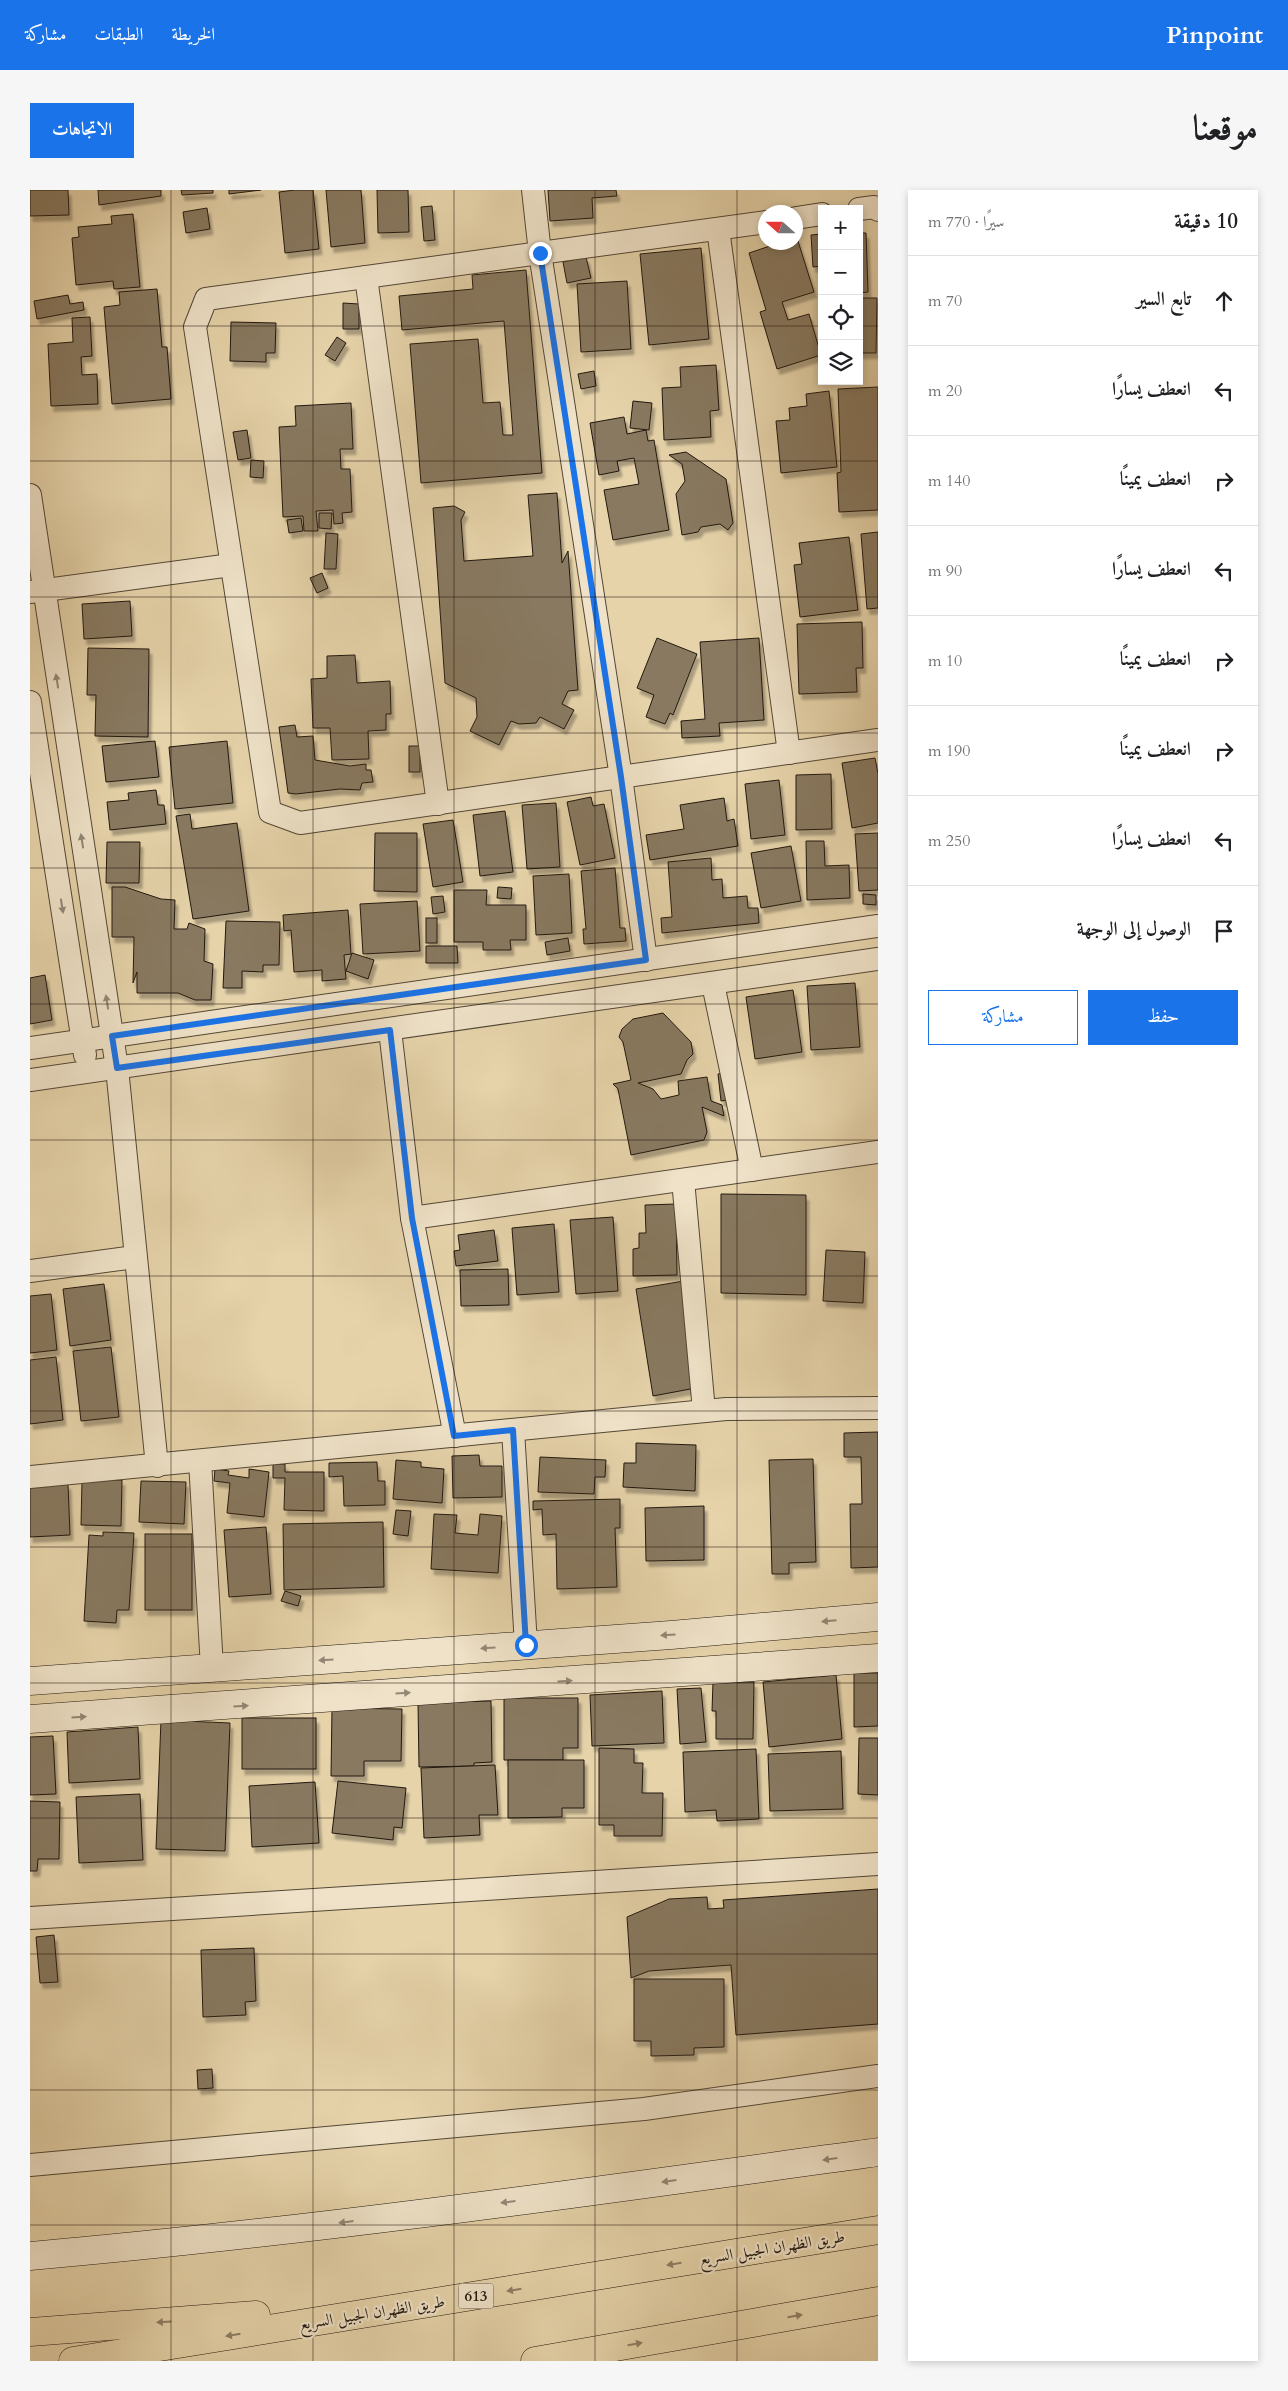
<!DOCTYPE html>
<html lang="ar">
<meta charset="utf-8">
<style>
:root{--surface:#fff;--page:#f6f6f6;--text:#202124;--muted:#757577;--line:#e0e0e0;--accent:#1a73e8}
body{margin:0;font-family:Cardo,Amiri,serif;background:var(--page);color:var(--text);direction:rtl}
.controls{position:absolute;right:15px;top:15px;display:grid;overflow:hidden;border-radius:0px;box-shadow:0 2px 8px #0003}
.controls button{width:45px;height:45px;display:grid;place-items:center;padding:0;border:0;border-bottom:1px solid var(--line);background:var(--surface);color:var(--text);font:25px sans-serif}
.compass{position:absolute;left:728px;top:15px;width:45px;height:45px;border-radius:50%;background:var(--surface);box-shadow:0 2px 8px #0003;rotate:291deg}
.stop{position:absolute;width:15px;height:15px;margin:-11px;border:4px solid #1a73e8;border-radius:50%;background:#fff}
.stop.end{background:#1a73e8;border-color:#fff;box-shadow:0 1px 5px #0008}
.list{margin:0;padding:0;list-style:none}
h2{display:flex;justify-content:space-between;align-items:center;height:65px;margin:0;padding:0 20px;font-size:21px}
h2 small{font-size:16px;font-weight:400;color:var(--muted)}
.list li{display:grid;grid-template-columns:32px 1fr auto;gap:15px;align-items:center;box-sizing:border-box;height:90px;padding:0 20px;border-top:1px solid var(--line)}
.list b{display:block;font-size:19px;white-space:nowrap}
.list em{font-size:16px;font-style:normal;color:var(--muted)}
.actions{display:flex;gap:10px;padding:15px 20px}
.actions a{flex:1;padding:11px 0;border:1px solid var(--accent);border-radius:0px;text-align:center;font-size:18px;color:var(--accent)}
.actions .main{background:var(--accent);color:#fff}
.icon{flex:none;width:28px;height:28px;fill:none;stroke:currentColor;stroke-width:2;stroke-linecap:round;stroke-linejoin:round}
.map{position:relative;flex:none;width:848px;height:2171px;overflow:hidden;direction:ltr;border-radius:0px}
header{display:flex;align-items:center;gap:30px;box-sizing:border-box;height:70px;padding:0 25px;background:var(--accent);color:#fff}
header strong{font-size:24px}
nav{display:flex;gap:28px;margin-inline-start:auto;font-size:18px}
.intro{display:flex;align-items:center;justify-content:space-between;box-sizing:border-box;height:120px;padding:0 30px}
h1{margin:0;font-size:35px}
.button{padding:12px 22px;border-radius:0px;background:var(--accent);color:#fff;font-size:18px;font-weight:700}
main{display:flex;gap:30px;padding:0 30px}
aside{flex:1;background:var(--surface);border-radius:0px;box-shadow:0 2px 8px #0003}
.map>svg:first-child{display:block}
.building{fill:#887960;stroke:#22180f;filter:url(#shadow)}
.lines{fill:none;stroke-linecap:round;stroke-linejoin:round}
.street-casing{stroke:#534736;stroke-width:24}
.secondary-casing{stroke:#22180f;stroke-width:29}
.highway-casing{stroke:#22180f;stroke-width:29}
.street{stroke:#efe2c8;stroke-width:22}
.secondary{stroke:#efe2c8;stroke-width:28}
.highway{stroke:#e6d3aa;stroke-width:28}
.oneway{fill:#938775}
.oneway2{fill:#8e7f64}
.route{stroke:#1a73e8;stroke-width:6}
.grid{fill:none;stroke:#22180f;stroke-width:1;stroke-opacity:0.55}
.labels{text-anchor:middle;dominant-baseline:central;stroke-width:4.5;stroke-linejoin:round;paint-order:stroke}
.shield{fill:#efe2c8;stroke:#605546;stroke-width:1}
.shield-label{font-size:15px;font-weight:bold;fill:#22180f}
.street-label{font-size:16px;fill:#22180f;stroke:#efe2c8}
</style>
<header>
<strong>Pinpoint</strong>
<nav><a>الخريطة</a><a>الطبقات</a><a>مشاركة</a></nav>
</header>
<div class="intro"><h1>موقعنا</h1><a class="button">الاتجاهات</a></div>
<main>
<aside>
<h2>10 دقيقة<small>سيرًا · 770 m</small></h2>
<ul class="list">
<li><svg class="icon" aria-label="ahead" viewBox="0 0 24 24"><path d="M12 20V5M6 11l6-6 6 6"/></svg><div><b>تابع السير</b></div><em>70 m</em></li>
<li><svg class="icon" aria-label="left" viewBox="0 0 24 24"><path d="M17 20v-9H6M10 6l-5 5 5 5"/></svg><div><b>انعطف يسارًا</b></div><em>20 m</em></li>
<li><svg class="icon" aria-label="right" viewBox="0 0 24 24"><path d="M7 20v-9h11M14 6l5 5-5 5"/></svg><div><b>انعطف يمينًا</b></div><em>140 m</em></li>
<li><svg class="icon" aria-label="left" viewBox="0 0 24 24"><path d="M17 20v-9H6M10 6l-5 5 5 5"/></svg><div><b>انعطف يسارًا</b></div><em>90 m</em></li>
<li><svg class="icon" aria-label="right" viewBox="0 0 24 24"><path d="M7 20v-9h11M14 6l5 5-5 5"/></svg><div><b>انعطف يمينًا</b></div><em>10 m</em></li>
<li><svg class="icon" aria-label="right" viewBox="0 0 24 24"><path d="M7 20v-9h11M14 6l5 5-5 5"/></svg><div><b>انعطف يمينًا</b></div><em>190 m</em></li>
<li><svg class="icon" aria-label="left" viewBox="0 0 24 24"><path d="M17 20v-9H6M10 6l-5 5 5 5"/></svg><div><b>انعطف يسارًا</b></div><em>250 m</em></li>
<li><svg class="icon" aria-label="arrive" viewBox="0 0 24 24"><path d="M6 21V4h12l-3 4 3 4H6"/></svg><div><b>الوصول إلى الوجهة</b></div></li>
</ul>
<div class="actions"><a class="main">حفظ</a><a>مشاركة</a></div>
</aside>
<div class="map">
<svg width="848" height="2171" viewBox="0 0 848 2171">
<defs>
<filter id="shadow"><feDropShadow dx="3" dy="5.5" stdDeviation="1" flood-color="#0004"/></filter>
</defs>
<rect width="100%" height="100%" fill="#e6d3aa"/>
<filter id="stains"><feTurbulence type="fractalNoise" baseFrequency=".004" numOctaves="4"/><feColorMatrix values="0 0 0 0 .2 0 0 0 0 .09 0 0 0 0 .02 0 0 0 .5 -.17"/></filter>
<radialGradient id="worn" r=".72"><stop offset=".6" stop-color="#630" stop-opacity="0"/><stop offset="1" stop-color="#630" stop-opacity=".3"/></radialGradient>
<g class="building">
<polygon points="0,0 38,0 39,25 0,26"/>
<polygon points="68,0 131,0 131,6 69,15"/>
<polygon points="151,0 183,0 183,3 152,5"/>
<polygon points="199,0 231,0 199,4"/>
<polygon points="265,0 283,0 289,59 255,63 249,2"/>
<polygon points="296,0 331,0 335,53 301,57"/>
<polygon points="347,0 378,0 379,42 348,43"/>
<polygon points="518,0 586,0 587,6 562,8 563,28 520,31"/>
<polygon points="402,16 405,50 394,51 391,17"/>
<polygon points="177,18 180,39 156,43 153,22"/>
<polygon points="103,24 110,97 84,99 83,91 46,95 42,48 49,47 48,37 82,34 81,26"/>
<polygon points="829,43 836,43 838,102 829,103"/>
<polygon points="792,44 792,76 783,77 781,45"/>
<polygon points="766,48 767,48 784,102 752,112 758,130 779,124 791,165 747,179 730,122 736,120 719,63 752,52 766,52"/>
<polygon points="671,58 679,149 619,155 610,64"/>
<polygon points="556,67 561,88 537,93 533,72"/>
<polygon points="496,80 512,283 391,293 380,154 448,149 453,213 470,212 473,245 483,245 474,131 372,140 369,106 443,99 442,85"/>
<polygon points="597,91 601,159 551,162 547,94"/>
<polygon points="127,99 132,157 137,157 141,209 82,214 74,117 90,115 89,102"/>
<polygon points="38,105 40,114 53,112 54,120 7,129 4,111"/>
<polygon points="829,108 847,108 846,163 829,163"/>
<polygon points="313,113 329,114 329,139 313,139"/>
<polygon points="60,127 62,166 51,167 52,185 67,184 68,214 21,216 18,154 43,152 42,128"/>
<polygon points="201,132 246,133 245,163 236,163 236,172 200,171"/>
<polygon points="307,147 316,153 305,171 295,165"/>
<polygon points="686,175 689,220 680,221 681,247 634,250 632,198 651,197 650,177"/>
<polygon points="564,181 566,196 551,199 548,184"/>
<polygon points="848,197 848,320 809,322 807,283 811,282 808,199"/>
<polygon points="799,201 807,277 751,283 746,231 760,230 759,218 777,216 776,204"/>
<polygon points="603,211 622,213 619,240 600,238"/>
<polygon points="321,213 323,259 310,259 311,279 320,279 322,322 312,323 313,333 304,334 303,320 286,321 288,341 274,341 273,326 253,327 249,237 266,236 265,216"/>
<polygon points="594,227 597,244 616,240 618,251 624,250 639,340 583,350 574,300 609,294 604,268 587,271 589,281 569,285 560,233"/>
<polygon points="217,240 221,268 208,270 203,242"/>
<polygon points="656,262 696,289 703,333 698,340 690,334 671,337 668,342 652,345 646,304 655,291 652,274 639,265"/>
<polygon points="221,270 234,271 233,288 220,287"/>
<polygon points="527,303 532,373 538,361 548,500 538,501 532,514 544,520 534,539 510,527 506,533 489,534 481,531 469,555 440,541 447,527 446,508 415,493 403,318 424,316 435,322 431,330 434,371 503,366 498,305"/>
<polygon points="289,323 302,323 301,339 289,338"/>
<polygon points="271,328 273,341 259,343 257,330"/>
<polygon points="848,342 848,418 837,419 831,344"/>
<polygon points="296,343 308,344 306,379 294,379"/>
<polygon points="819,347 828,420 770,427 764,375 772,374 769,353"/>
<polygon points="292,383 298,398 287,403 280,388"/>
<polygon points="100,411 102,446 54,449 52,414"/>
<polygon points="832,432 833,478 826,478 827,502 769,504 767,434"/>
<polygon points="627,448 667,464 643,525 640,523 635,534 616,527 624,505 607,498"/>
<polygon points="729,448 734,530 689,533 690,546 652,548 651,531 675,529 670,452"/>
<polygon points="58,458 119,459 118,547 65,546 66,505 57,505"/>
<polygon points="325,465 327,493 360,491 361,524 356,524 356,540 338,541 339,569 302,570 300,538 283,538 281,489 297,488 297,466"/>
<polygon points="265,535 267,547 283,546 285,570 320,576 336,574 336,580 341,580 343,592 332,593 330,600 310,599 266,604 258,603 249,537"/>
<polygon points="125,551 129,587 76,592 72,556"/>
<polygon points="197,551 203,613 145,619 139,557"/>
<rect x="379" y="556" width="11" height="26"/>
<polygon points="845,568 848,584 848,633 822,638 812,573"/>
<polygon points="801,584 802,639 766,640 766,585"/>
<polygon points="749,590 755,645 721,649 715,594"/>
<polygon points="126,600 128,615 134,615 136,634 80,640 77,612 99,610 98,603"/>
<polygon points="561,607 563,616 574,614 585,668 550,675 537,612"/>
<polygon points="694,608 697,631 704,629 708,656 620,670 616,645 654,639 650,615"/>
<polygon points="526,613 530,677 497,679 492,615"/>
<polygon points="475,621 483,682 450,686 443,625"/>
<polygon points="160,624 162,639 207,633 219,721 163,729 146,626"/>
<polygon points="423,630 433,692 403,697 393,634"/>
<polygon points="345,643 387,643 387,702 344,701"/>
<polygon points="848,643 848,700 829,701 825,644"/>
<polygon points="776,651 794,651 795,676 819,675 820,708 777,710"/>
<polygon points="77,652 110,652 109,693 76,693"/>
<polygon points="761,656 771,711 731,718 721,663"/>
<polygon points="681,668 682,690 692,689 693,708 717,706 718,718 728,718 729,733 632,743 631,728 642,727 638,672"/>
<polygon points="585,678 590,738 595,738 596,751 554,754 553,739 556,739 551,681"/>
<polygon points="539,684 542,743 506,745 503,686"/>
<polygon points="82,697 95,697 131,709 145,710 144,739 157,739 159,733 175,739 174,771 183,774 181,810 165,810 148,803 107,803 107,782 103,793 104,747 82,747"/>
<polygon points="468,697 482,698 481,709 467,708"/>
<polygon points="424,700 457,700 456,715 496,715 496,750 480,750 481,760 453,760 453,752 424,752"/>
<polygon points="833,704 846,705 846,715 833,714"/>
<polygon points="413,706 415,722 403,724 401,707"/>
<polygon points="387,711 390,761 333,764 330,714"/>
<polygon points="318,720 321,764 314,765 316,789 292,791 292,780 264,782 261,740 254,741 253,725"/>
<rect x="396" y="728" width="11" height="25"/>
<polygon points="196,731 250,732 249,775 233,775 233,782 212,781 212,798 193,798"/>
<polygon points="538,748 540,761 517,765 515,752"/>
<polygon points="396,756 427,756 428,773 396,773"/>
<polygon points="322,763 344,770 338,789 316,781"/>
<polygon points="15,785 22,830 0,834 0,788"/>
<polygon points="825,793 830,857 781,860 777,796"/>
<polygon points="763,800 772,862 725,869 716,807"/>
<polygon points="633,823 661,852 663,864 657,870 651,884 608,893 623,899 631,909 649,905 648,891 677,887 681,911 692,915 694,926 672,917 677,942 674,950 601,965 588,899 583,894 601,890 593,852 589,847 592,839 603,829"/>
<polygon points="699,882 703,909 691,911 688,884"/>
<polygon points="691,1004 776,1005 776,1105 691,1103"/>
<polygon points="646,1014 647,1085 603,1086 603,1059 609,1058 609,1043 616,1043 615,1015"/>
<polygon points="583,1027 588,1101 546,1104 540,1030"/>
<polygon points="524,1034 529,1102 487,1105 482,1038"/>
<polygon points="464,1040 468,1071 426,1076 424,1061 430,1060 428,1045"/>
<polygon points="796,1060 835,1062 833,1113 793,1111"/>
<polygon points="478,1079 479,1115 431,1116 430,1080"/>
<polygon points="654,1091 671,1197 623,1206 606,1099"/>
<polygon points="74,1094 81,1150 40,1156 33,1099"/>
<polygon points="21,1104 27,1160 0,1163 0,1106"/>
<polygon points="81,1157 89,1227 51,1231 43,1161"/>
<polygon points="26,1167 33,1230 0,1234 0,1170"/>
<polygon points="848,1242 848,1377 821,1378 820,1314 832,1314 831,1267 814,1267 814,1243"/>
<polygon points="606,1253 666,1255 665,1301 593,1297 594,1273 606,1273"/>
<polygon points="449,1265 450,1276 472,1276 472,1307 423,1308 422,1266"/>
<polygon points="510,1267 576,1270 575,1287 565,1287 564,1304 508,1302"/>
<polygon points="783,1269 786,1372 759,1373 759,1384 742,1384 739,1270"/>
<polygon points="366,1270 391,1272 391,1277 414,1279 412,1313 363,1309"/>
<polygon points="347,1272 348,1291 355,1291 355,1315 314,1316 313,1286 299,1287 299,1273"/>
<polygon points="243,1274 255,1274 255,1282 294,1282 294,1321 254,1320 255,1288 243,1288"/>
<polygon points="185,1279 199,1281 198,1285 219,1288 219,1279 239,1282 234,1327 197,1323 200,1293 184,1291"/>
<polygon points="52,1290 92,1290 91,1336 51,1335"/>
<polygon points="111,1291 156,1292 154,1334 109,1332"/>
<polygon points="38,1294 40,1345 0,1347 0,1295"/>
<polygon points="590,1309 590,1338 585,1338 587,1397 527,1399 526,1344 513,1345 512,1319 503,1320 503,1311"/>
<polygon points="674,1316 674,1370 616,1371 615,1318"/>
<polygon points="366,1320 381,1321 378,1346 363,1344"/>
<polygon points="404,1324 427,1325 425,1343 448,1345 450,1324 472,1326 468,1383 401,1379"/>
<polygon points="353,1332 354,1397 254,1400 253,1334"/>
<polygon points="236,1337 241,1404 199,1407 194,1340"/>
<polygon points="73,1342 104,1343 99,1420 87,1420 86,1433 54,1431 59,1345 73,1346"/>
<rect x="115" y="1344" width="47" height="76"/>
<polygon points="255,1401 271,1406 268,1416 251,1411"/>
<polygon points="824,1483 848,1483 848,1536 824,1537"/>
<polygon points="806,1485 812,1549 739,1557 733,1492"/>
<polygon points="683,1492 724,1492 723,1549 686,1549 686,1521 682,1521"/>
<polygon points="671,1498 676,1552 650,1554 647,1499"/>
<polygon points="632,1501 634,1553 562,1556 560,1505"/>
<polygon points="474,1508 548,1508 548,1558 533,1558 533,1570 474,1570"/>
<polygon points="461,1511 462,1572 444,1573 444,1576 389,1577 388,1513"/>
<polygon points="302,1518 372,1519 371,1571 334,1571 334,1586 301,1586"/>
<rect x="212" y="1528" width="74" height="51"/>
<polygon points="131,1530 200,1533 195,1661 126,1659"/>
<polygon points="108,1537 110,1589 39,1593 37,1542"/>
<polygon points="23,1546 26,1604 0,1605 0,1547"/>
<polygon points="829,1548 848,1548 848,1605 828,1604"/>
<polygon points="569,1558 604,1559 604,1573 613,1573 612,1603 633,1603 632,1646 584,1646 584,1635 569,1635"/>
<polygon points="726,1559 729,1629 687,1631 686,1620 655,1622 653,1562"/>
<polygon points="811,1561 813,1619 740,1621 738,1564"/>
<polygon points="478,1570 554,1570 554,1618 532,1618 532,1627 478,1628"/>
<polygon points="465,1575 468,1625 449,1625 450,1645 394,1648 391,1578"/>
<polygon points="308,1591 376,1598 372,1638 364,1637 363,1650 302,1643"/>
<polygon points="285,1592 289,1653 222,1657 219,1596"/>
<polygon points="110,1604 113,1670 49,1673 46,1607"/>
<polygon points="0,1611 30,1612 29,1669 8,1669 7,1681 0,1681"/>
<polygon points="848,1699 848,1834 706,1845 701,1775 619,1781 601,1788 597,1727 639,1709 677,1707 678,1719 694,1718 693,1710"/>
<polygon points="24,1745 28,1792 10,1793 6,1747"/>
<polygon points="224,1758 226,1811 215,1812 216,1825 173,1827 171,1760"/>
<polygon points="604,1789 694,1789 694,1857 664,1858 664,1865 621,1866 621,1851 604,1851"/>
<polygon points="182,1879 183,1898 168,1899 167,1880"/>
</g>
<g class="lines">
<g class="street-casing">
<g id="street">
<polyline points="503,0 510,63 591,587 616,770"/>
<polyline points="829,19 844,17 848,20"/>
<polyline points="766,28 792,24"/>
<polyline points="736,32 176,109 165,137 240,622 270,633 848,550"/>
<polyline points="688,39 759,563"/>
<polyline points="336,87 408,614"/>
<polyline points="0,305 87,878 127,1276"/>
<polyline points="0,402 201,375"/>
<polyline points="0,512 55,865"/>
<polyline points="683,794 722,980"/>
<polyline points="360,840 382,1028 425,1246"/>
<polyline points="0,858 848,736"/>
<polyline points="0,890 848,769"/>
<polyline points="653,990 674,1221"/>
<polyline points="382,1028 848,962"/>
<polyline points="0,1081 105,1067"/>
<polyline points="483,1240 496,1455"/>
<polyline points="170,1271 182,1478"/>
<polyline points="0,1287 696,1219 848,1218"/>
<polyline points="0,1728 848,1674"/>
<polyline points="0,1975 614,1919 848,1886"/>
</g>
</g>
<g class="secondary-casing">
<g id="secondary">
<polyline points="0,1491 641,1445 848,1427"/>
<polyline points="0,1529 848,1468"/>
<path d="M0,2066C284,2041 566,2001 848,1962"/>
</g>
</g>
<g class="highway-casing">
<g id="highway">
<polyline points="0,2142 226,2125"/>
<polyline points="43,2171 848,2040"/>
<polyline points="505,2171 848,2111"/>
</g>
</g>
<use href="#street" class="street"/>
<use href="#secondary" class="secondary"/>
<use href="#highway" class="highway"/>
</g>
<defs><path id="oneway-solid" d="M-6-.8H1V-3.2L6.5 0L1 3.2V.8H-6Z" transform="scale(1.25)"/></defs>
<g class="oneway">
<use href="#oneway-solid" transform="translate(27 491) rotate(-99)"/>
<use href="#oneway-solid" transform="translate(52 651) rotate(-99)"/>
<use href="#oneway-solid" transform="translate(32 716) rotate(81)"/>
<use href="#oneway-solid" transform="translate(77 812) rotate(-99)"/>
<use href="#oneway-solid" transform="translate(799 1431) rotate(175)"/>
<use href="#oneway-solid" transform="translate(638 1445) rotate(176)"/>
<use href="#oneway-solid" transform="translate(458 1458) rotate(176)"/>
<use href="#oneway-solid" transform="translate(296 1470) rotate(176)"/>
<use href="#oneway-solid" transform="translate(535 1491) rotate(-4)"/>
<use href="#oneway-solid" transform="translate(373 1503) rotate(-4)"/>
<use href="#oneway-solid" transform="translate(211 1516) rotate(-4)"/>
<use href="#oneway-solid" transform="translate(49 1527) rotate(-3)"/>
<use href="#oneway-solid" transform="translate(800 1969) rotate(172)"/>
<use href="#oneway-solid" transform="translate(639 1991) rotate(172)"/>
<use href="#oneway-solid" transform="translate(478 2012) rotate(173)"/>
<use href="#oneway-solid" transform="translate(316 2032) rotate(173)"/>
</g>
<g class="oneway2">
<use href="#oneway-solid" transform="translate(644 2074) rotate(171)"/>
<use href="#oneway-solid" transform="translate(484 2100) rotate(171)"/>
<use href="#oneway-solid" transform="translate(765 2126) rotate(-10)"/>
<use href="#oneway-solid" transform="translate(134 2132) rotate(176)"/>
<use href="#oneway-solid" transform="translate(203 2145) rotate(171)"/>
<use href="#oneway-solid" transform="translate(605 2154) rotate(-10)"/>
</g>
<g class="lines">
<polyline class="route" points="496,1455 483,1240 424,1246 382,1028 360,840 87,878 82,846 616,770 591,587 510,63"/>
</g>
<path class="grid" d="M141,0V2171M283,0V2171M424,0V2171M565,0V2171M707,0V2171M0,136H792M829,136H848M0,271H848M0,407H848M0,543H848M0,678H848M0,814H848M0,950H848M0,1086H848M0,1221H848M0,1357H848M0,1493H848M0,1628H848M0,1764H848M0,1900H848M0,2035H848"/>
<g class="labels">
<rect class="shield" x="428.5" y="2093.5" width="35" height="25" rx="4"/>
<g class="shield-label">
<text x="446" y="2106">613</text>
</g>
<g class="street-label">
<text transform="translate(742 2058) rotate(-9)">طريق الظهران الجبيل السريع</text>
<text transform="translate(342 2123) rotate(-9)">طريق الظهران الجبيل السريع</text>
</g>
</g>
<rect width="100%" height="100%" filter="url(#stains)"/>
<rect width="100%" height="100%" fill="url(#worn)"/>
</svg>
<div class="controls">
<button>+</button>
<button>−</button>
<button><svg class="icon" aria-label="locate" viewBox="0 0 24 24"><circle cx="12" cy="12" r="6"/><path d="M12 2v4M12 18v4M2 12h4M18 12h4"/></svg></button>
<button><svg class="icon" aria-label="layers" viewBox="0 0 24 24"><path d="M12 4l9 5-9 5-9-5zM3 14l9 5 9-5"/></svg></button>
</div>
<svg class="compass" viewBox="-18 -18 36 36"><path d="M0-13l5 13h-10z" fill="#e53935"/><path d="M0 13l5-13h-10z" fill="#757577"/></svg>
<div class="stop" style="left:496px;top:1455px"></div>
<div class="stop end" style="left:510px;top:63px"></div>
</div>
</main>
